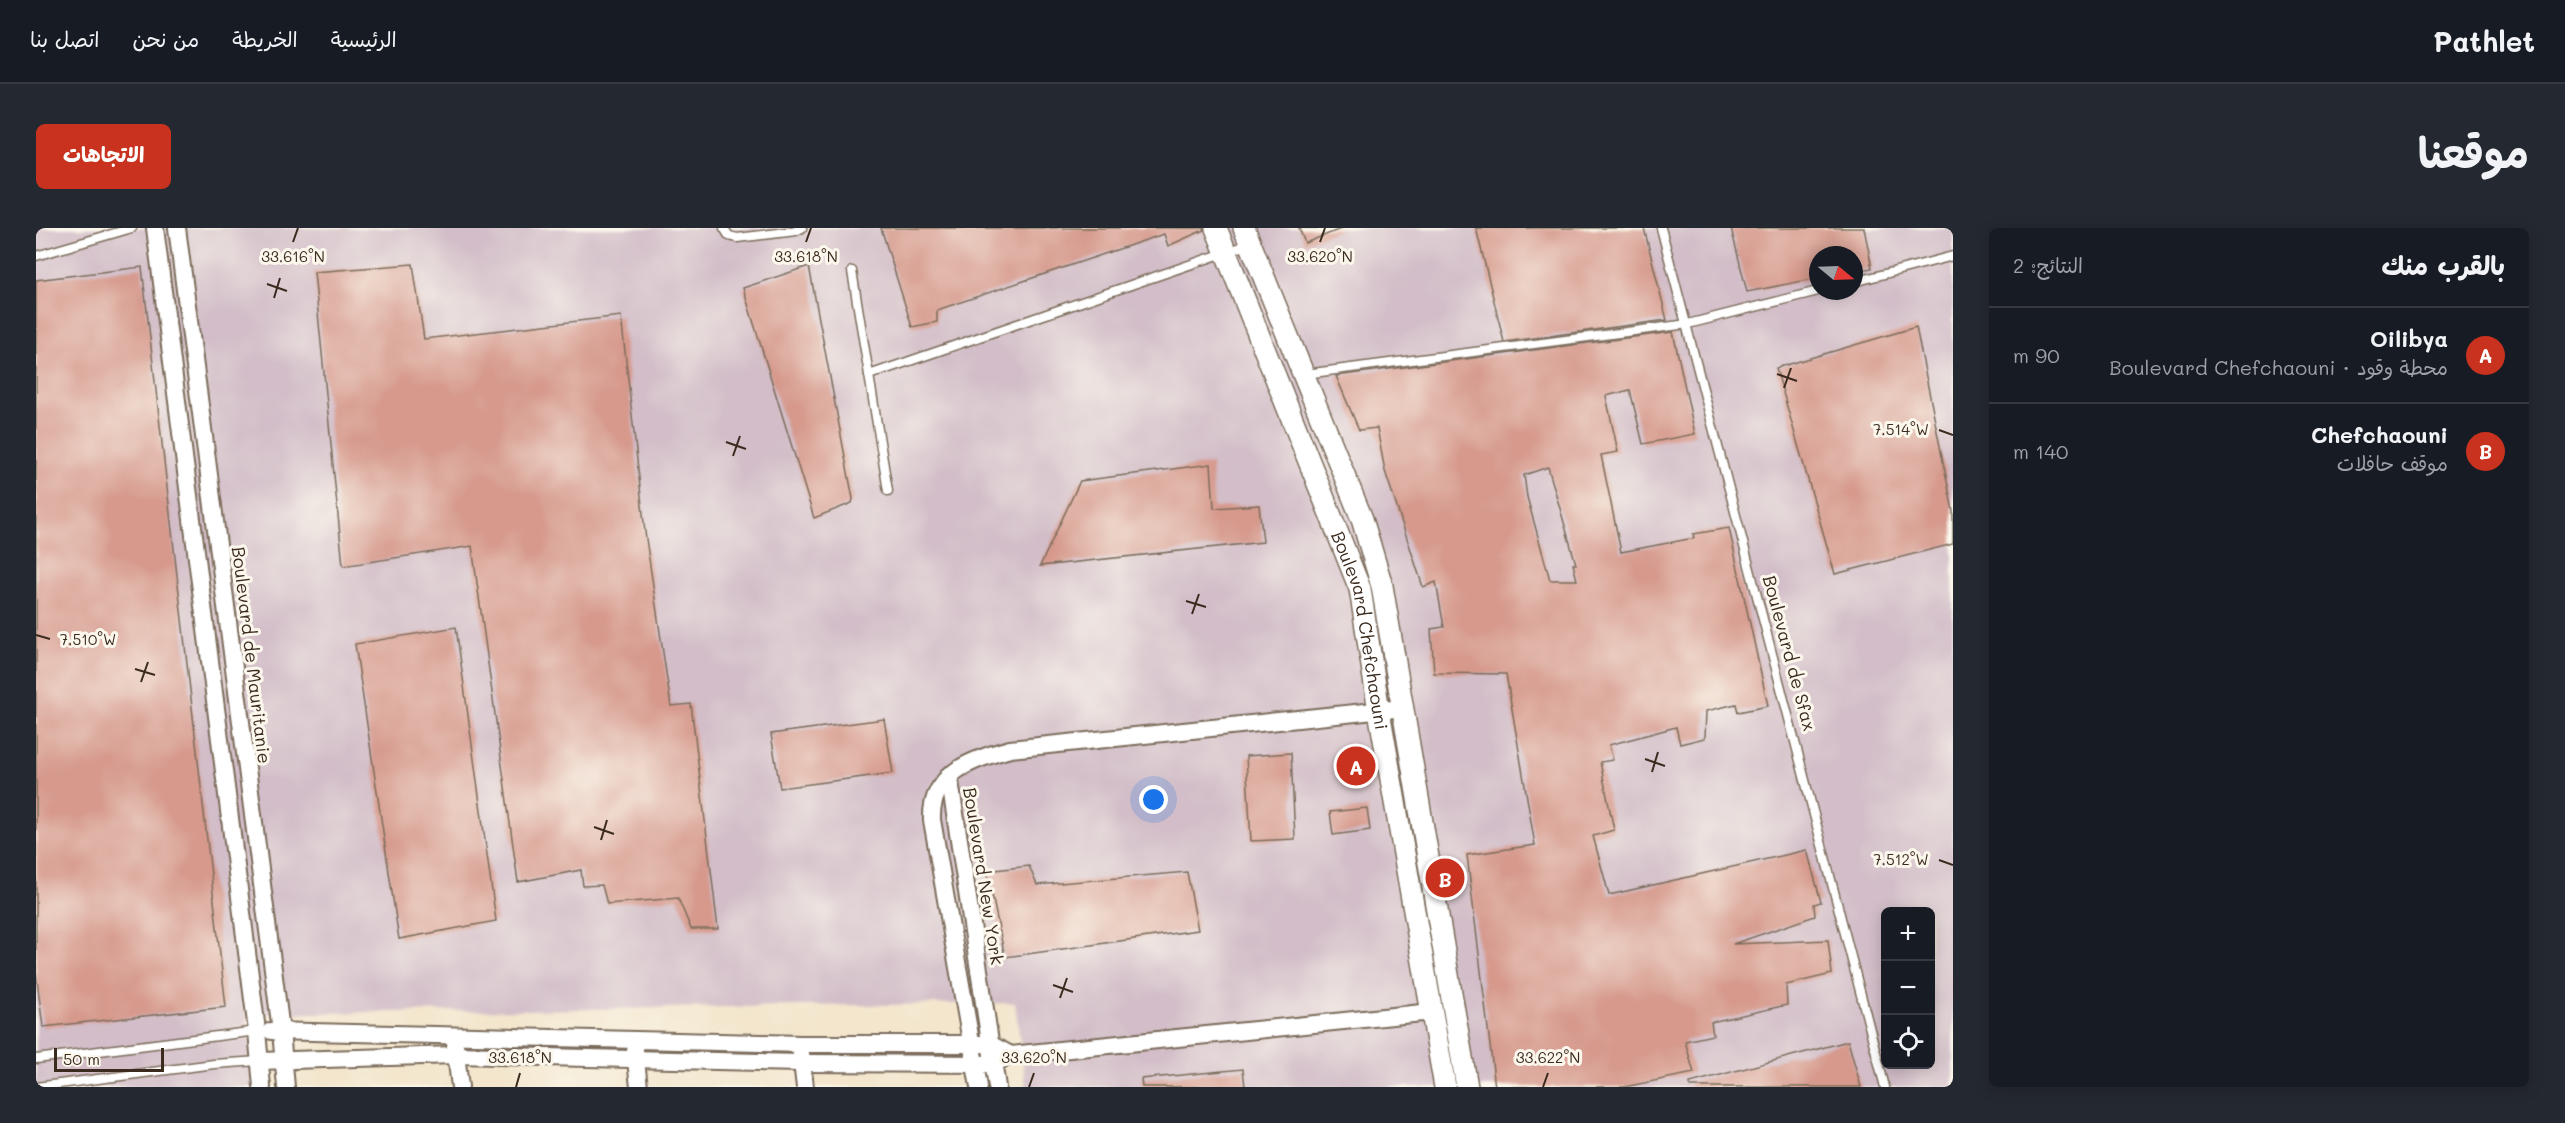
<!DOCTYPE html>
<html lang="ar">
<meta charset="utf-8">
<style>
:root{--surface:#171b24;--page:#242831;--text:#f1f3f6;--muted:#9ea1a6;--line:#363941;--accent:#c8321e}
body{margin:0;font-family:Mali,"Playpen Sans Arabic",sans-serif;background:var(--page);color:var(--text);direction:rtl}
.controls{position:absolute;right:18px;bottom:18px;display:grid;overflow:hidden;border-radius:9px;box-shadow:0 3px 15px #0003}
.controls button{width:54px;height:54px;display:grid;place-items:center;padding:0;border:0;border-bottom:2px solid var(--line);background:var(--surface);color:var(--text);font:30px sans-serif}
.compass{position:absolute;left:1773px;top:18px;width:54px;height:54px;border-radius:50%;background:var(--surface);box-shadow:0 3px 15px #0003;rotate:109deg}
.scale{position:absolute;left:18px;bottom:15px;width:110px;box-sizing:border-box;padding-left:6px;border:3px solid #3b2a1e;border-top:0;font-size:16px;line-height:21px;white-space:nowrap;color:#3b2a1e;-webkit-text-stroke:4px #fbf7ec;paint-order:stroke}
.you{position:absolute;left:1118px;top:572px;width:21px;height:21px;margin:-15px;border:4px solid #fff;border-radius:50%;background:#1a73e8;box-shadow:0 0 0 9px #1a73e833}
.badge{display:grid;place-items:center;width:39px;height:39px;border-radius:50%;background:var(--accent);color:#fff;font-size:20px;font-weight:700}
.pin{position:absolute;translate:-50% -50%;border:3px solid #fff;box-shadow:0 2px 6px #0006}
.list{margin:0;padding:0;list-style:none}
h2{display:flex;justify-content:space-between;align-items:center;height:78px;margin:0;padding:0 24px;font-size:26px}
h2 small{font-size:20px;font-weight:400;color:var(--muted)}
.list li{display:grid;grid-template-columns:39px 1fr auto;gap:18px;align-items:center;box-sizing:border-box;height:96px;padding:0 24px;border-top:2px solid var(--line)}
.list b{display:block;font-size:22px;white-space:nowrap}
.list p{margin:0;font-size:20px;white-space:nowrap;color:var(--muted)}
.list em{font-size:20px;font-style:normal;color:var(--muted)}
.icon{flex:none;width:33px;height:33px;fill:none;stroke:currentColor;stroke-width:2;stroke-linecap:round;stroke-linejoin:round}
.map{position:relative;flex:none;width:1917px;height:859px;overflow:hidden;direction:ltr;border-radius:9px}
header{display:flex;align-items:center;gap:36px;box-sizing:border-box;height:84px;padding:0 30px;background:var(--surface);border-bottom:2px solid var(--line)}
header strong{font-size:28px}
nav{display:flex;gap:33px;margin-inline-start:auto;font-size:21px}
.intro{display:flex;align-items:center;justify-content:space-between;box-sizing:border-box;height:144px;padding:0 36px}
h1{margin:0;font-size:42px}
.button{padding:15px 27px;border-radius:9px;background:var(--accent);color:#fff;font-size:21px;font-weight:700}
main{display:flex;gap:36px;padding:0 36px}
aside{flex:1;background:var(--surface);border-radius:9px;box-shadow:0 3px 15px #0003}
.map>svg:first-child{display:block}
.industrial{fill:#d2bdc8;fill-rule:evenodd}
.building{fill:#d6998c;fill-rule:evenodd}
.lines{fill:none;stroke-linecap:round;stroke-linejoin:round}
.service-casing{stroke:#7b6c5b;stroke-width:11}
.minor-casing{stroke:#7b6c5b;stroke-width:20}
.tertiary-casing{stroke:#7b6c5b;stroke-width:24}
.service{stroke:#fff;stroke-width:8}
.minor{stroke:#fff;stroke-width:16}
.tertiary{stroke:#fff;stroke-width:21}
.ticks{fill:none;stroke:#3b2a1e;stroke-width:2}
.labels{text-anchor:middle;dominant-baseline:central;stroke-width:6;stroke-linejoin:round;paint-order:stroke}
.street-label{font-size:18px;fill:#3b2a1e;stroke:#fbf7ec}
.ticks-label{font-size:15px;text-anchor:middle;fill:#3b2a1e;stroke:#fbf7ec;stroke-width:6;stroke-linejoin:round;paint-order:stroke}
</style>
<header>
<strong>Pathlet</strong>
<nav><a>الرئيسية</a><a>الخريطة</a><a>من نحن</a><a>اتصل بنا</a></nav>
</header>
<div class="intro"><h1>موقعنا</h1><a class="button">الاتجاهات</a></div>
<main>
<aside>
<h2>بالقرب منك<small>النتائج: 2</small></h2>
<ul class="list">
<li><span class="badge">A</span><div><b>Oilibya</b><p>محطة وقود · Boulevard Chefchaouni</p></div><em>90 m</em></li>
<li><span class="badge">B</span><div><b>Chefchaouni</b><p>موقف حافلات</p></div><em>140 m</em></li>
</ul>
</aside>
<div class="map">
<svg width="1917" height="859" viewBox="0 0 1917 859">
<rect width="100%" height="100%" fill="#fbf7ec"/>
<filter id="ink" filterUnits="userSpaceOnUse"><feTurbulence type="fractalNoise" baseFrequency=".0167" numOctaves="2"/><feDisplacementMap in="SourceGraphic" scale="12" xChannelSelector="R" yChannelSelector="G"/><feConvolveMatrix kernelMatrix="1 2 1 2 8 2 1 2 1" color-interpolation-filters="sRGB"/></filter>
<filter id="wash" filterUnits="userSpaceOnUse"><feTurbulence type="fractalNoise" baseFrequency=".008" numOctaves="4" result="noise"/><feDisplacementMap in="SourceGraphic" scale="24" xChannelSelector="R" yChannelSelector="G"/><feGaussianBlur stdDeviation="1.35" result="paint"/><feColorMatrix in="noise" values="0 0 0 0 0 0 0 0 0 0 0 0 0 0 0 0 0 1.4 0 .05"/><feComposite in="paint" operator="in"/></filter>
<g filter="url(#wash)">
<rect width="100%" height="100%" fill="#f3e6cd"/>
<path class="industrial" d="M0,0H1917V859H990L979,775L211,786L220,859H0ZM1782,27H1818V63H1782ZM1850,684H1894V836H1850Z"/>
<g id="blocks">
<g class="building">
<polygon points="845,0 1168,0 1168,2 1132,18 1128,6 901,82 901,94 876,99"/>
<polygon points="1263,0 1305,0 1305,1 1269,15"/>
<polygon points="1440,0 1608,0 1631,92 1468,114"/>
<polygon points="1695,0 1828,0 1836,40 1818,43 1818,27 1782,27 1782,50 1711,64"/>
<polygon points="377,36 388,111 585,88 609,304 635,478 655,476 682,701 655,701 642,670 571,676 566,657 547,658 545,642 482,654 436,318 307,338 278,44"/>
<polygon points="773,38 817,271 816,275 778,290 707,60"/>
<polygon points="106,39 190,779 7,799 0,744 0,52"/>
<polygon points="1880,99 1917,283 1917,316 1799,346 1740,140"/>
<path d="M1637,104L1659,206L1607,216L1594,162L1570,168L1582,224L1565,227L1585,324L1658,310L1657,306L1693,300L1732,478L1702,484L1700,476L1670,483L1669,510L1644,516L1640,499L1573,517L1577,532L1564,534L1578,602L1557,608L1573,667L1771,622L1785,674L1778,676L1779,688L1697,716L1792,712L1796,746L1750,757L1751,777L1675,794L1677,807L1649,813L1658,845L1588,859H1459L1431,627L1499,617L1470,446L1398,445L1395,401L1408,399L1400,354L1387,359L1349,243L1341,200L1323,202L1300,148ZM1512,239L1540,336H1537L1541,352H1514L1491,269L1488,247Z"/>
<polygon points="1175,236 1178,280 1223,277 1227,314 1004,338 1044,253"/>
<polygon points="420,399 460,693 363,711 319,416"/>
<polygon points="848,491 857,545 744,560 735,506"/>
<polygon points="1255,525 1259,611 1215,613 1210,528"/>
<polygon points="1333,531 1334,544 1307,546 1306,533"/>
<polygon points="1331,580 1334,602 1297,607 1294,584"/>
<polygon points="993,638 1001,657 1151,644 1162,702 969,729 951,643"/>
<polygon points="1812,813 1825,859 1654,859 1654,855"/>
<polygon points="1207,841 1209,859 1106,859 1105,851"/>
</g>
</g>
</g>
<g filter="url(#ink)">
<use href="#blocks" fill-opacity="0" stroke="#7b6c5b" stroke-width="1.5"/>
<g class="lines">
<g class="service-casing">
<g id="service">
<polyline points="688,0 693,8 701,10 760,3 766,0"/>
<polyline points="1625,0 1849,859"/>
<polyline points="0,28 96,0"/>
<polyline points="816,43 852,263"/>
<polyline points="1818,54 1917,28"/>
<polyline points="1269,146 1652,96 1782,63"/>
<polyline points="833,147 1214,16"/>
<polyline points="0,831 221,803"/>
<polyline points="0,859 178,836 223,833"/>
</g>
</g>
<g class="minor-casing">
<g id="minor">
<polyline points="119,0 221,803 226,859"/>
<polyline points="141,0 245,803 250,859"/>
<polyline points="913,547 961,859"/>
<polyline points="235,803 765,816 954,816 975,827"/>
<polyline points="419,818 424,859"/>
<polyline points="599,823 603,859"/>
<polyline points="765,826 769,859"/>
<polyline points="223,833 420,827 766,835 957,836 975,827 1396,784"/>
<path d="M943,859L896,592C894,545 937,531 974,521L1367,480"/>
</g>
</g>
<g class="tertiary-casing">
<g id="tertiary">
<path id="s1" d="M1180,0L1324,361L1343,483L1409,859"/>
<polyline points="1208,0 1326,291 1346,358 1431,859"/>
</g>
</g>
<use href="#service" class="service"/>
<use href="#minor" class="minor"/>
<use href="#tertiary" class="tertiary"/>
</g>
</g>
<path class="ticks" d="M257,14L262,0M770,14L775,0M1284,14L1289,0M231,56L251,63M238,70L244,50M1741,146L1761,153M1748,160L1755,140M1903,202L1917,207M690,214L710,221M697,228L704,208M1150,373L1170,379M1156,386L1163,366M0,407L14,411M99,441L119,447M105,454L112,434M1609,531L1629,538M1616,544L1622,524M558,599L578,606M565,612L571,592M1903,632L1917,637M1017,757L1037,764M1024,770L1031,750M480,859L484,845M993,859L998,845M1507,859L1512,845"/>
<g class="labels">
<g class="street-label">
<text stroke="none"><textPath href="#s1" startOffset="429">Boulevard Chefchaouni</textPath></text>
<text transform="translate(1754 425) rotate(75)">Boulevard de Sfax</text>
<text transform="translate(216 427) rotate(83)">Boulevard de Mauritanie</text>
<text transform="translate(948 648) rotate(81)">Boulevard New York</text>
</g>
</g>
<g class="ticks-label">
<text x="770" y="34">33.618°N</text>
<text x="1284" y="34">33.620°N</text>
<text x="257" y="34">33.616°N</text>
<text x="1865" y="207">7.514°W</text>
<text x="52" y="417">7.510°W</text>
<text x="1865" y="637">7.512°W</text>
<text x="484" y="835">33.618°N</text>
<text x="998" y="835">33.620°N</text>
<text x="1512" y="835">33.622°N</text>
</g>
</svg>
<div class="controls">
<button>+</button>
<button>−</button>
<button><svg class="icon" aria-label="locate" viewBox="0 0 24 24"><circle cx="12" cy="12" r="6"/><path d="M12 2v4M12 18v4M2 12h4M18 12h4"/></svg></button>
</div>
<svg class="compass" viewBox="-18 -18 36 36"><path d="M0-13l5 13h-10z" fill="#e53935"/><path d="M0 13l5-13h-10z" fill="#9ea1a6"/></svg>
<div class="scale">50 m</div>
<div class="you"></div>
<div class="pin badge" style="left:1320px;top:538px">A</div>
<div class="pin badge" style="left:1409px;top:650px">B</div>
</div>
</main>
